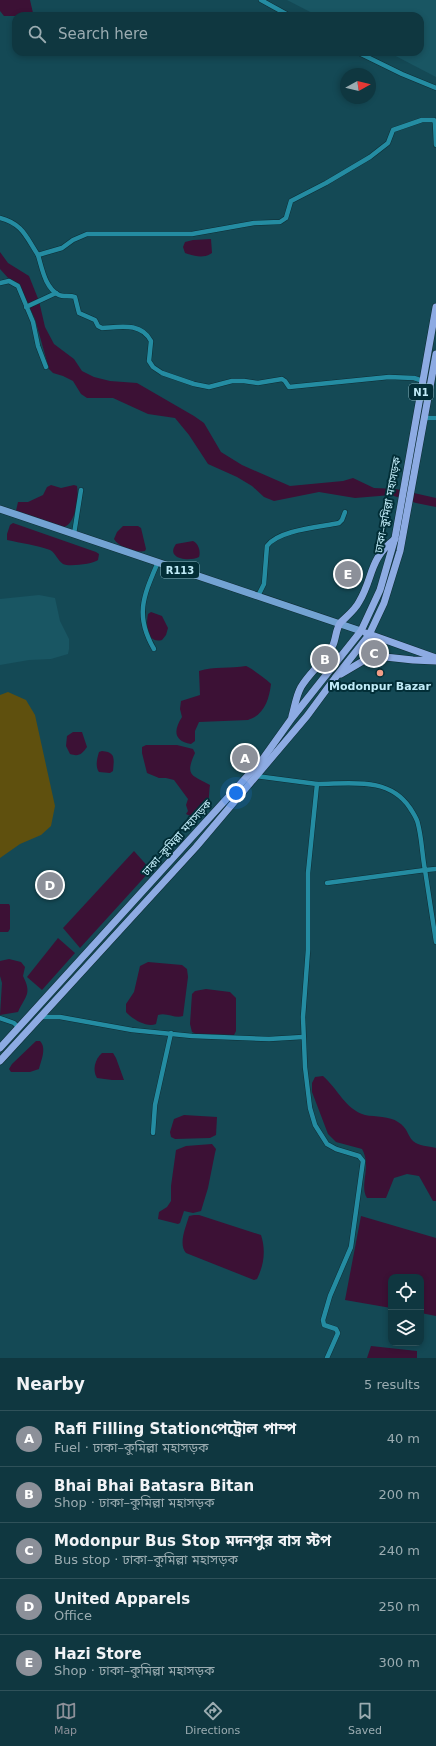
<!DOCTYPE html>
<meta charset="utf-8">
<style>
:root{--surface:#0f3740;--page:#183f47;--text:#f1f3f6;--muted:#9bacb1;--line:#2f5159;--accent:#8c9099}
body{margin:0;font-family:"DejaVu Sans","Noto Sans Bengali",sans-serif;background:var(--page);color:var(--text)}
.controls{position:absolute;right:12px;bottom:12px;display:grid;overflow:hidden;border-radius:8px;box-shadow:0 2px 6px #0003}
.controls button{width:36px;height:36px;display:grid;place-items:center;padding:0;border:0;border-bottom:1px solid var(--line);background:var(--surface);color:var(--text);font:20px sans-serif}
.compass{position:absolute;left:340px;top:68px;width:36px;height:36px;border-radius:50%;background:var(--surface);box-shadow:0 2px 6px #0003;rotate:82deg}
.you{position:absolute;left:236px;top:793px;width:14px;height:14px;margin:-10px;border:3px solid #fff;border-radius:50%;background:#1a73e8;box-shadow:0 0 0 6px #1a73e833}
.badge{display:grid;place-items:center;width:26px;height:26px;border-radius:50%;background:var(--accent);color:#fff;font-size:13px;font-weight:700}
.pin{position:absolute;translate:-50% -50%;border:2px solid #fff;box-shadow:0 1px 4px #0006}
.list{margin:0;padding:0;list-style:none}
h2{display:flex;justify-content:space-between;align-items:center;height:52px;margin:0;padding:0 16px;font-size:17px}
h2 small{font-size:13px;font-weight:400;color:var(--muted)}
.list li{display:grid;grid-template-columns:26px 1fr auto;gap:12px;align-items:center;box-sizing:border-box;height:56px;padding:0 16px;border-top:1px solid var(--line)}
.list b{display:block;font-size:15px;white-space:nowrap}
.list p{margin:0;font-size:13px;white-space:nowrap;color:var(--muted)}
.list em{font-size:13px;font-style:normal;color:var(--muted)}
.icon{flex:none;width:22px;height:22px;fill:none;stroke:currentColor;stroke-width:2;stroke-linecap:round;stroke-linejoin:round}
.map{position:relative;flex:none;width:436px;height:1358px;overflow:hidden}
.search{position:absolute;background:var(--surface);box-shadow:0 2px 6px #0003;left:12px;right:12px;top:12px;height:44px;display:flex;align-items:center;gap:10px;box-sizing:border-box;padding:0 14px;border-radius:12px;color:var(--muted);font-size:15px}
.sheet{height:332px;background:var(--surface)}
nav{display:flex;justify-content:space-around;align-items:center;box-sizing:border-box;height:56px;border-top:1px solid var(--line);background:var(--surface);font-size:11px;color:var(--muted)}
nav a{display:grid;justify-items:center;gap:2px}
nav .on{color:var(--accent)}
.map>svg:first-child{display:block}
.built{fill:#195663}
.green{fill:#5f500e}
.water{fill:#3c1135}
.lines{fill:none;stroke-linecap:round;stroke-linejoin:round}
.minor-casing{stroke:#0e2d34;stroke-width:5.5}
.primary-casing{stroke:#0e2d34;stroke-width:8}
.trunk-casing{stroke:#0e2d34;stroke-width:8}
.minor{stroke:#248ca2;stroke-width:4.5}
.primary{stroke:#73a3d3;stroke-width:7}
.trunk{stroke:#8dabe3;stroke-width:7}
.poi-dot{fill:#f49e88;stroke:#022e37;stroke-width:1.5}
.labels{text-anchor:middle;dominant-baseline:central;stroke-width:4;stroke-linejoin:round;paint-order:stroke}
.shield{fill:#022e37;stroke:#87b2bd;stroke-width:1}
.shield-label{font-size:10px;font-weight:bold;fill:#c0ebf7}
.street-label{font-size:11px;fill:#c0ebf7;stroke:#022e37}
.poi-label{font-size:11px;font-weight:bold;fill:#c0ebf7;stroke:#022e37}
</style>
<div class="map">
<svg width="436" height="1358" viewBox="0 0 436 1358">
<rect width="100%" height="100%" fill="#144955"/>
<g class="built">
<polygon points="287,0 436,0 436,77 388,52 420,52 420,16 318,16"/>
<polygon points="39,595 55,598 60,621 69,639 69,649 68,654 51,659 29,660 0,665 0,599"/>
</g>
<polygon class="green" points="8,692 26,700 35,715 55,806 51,826 41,835 20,844 0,858 0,695"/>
<g class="water">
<polygon points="0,0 30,0 33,13 26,16 4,16 0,11"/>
<path d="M211,239L212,253C203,259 195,256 185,253L183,247L185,242L193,240Z"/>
<polygon points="0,252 8,263 29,276 39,301 45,327 54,344 74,359 82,371 94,377 110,381 137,383 194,416 204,423 221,452 242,465 290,486 343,481 353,478 374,488 396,489 436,498 436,507 416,503 391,495 355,498 319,492 274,501 264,497 252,486 237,477 208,464 189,435 175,418 148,414 113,398 87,398 81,394 73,381 63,376 53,373 49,369 35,319 19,286 10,280 0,269"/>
<path d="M51,485L61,488L74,485L77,486C79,497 76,523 64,527L16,511L18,502H28L43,495L47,487Z"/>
<path d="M13,523L96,552L99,554L98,560C93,564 69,567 63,564C57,560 56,553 50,550C36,545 21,543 7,540V534L10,525Z"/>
<path d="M123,526H138L141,528L146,549L145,551C136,553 118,547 114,539L117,532Z"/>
<path d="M193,541C198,543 201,551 199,557C189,562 165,559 176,544Z"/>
<path d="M151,612L162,616L168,628L166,635L162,640C146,644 146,624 148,614Z"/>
<path d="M246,666C250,667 270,682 271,684C269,700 264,715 248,720L199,722L195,731V741L191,744C174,741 173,731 182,717L180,709L181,701L200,695L199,671C214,666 231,669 246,666Z"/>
<path d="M73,732H82L87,747C82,754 79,757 70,754L66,746L67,736Z"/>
<path d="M146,745H177L193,749L195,753C184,777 193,775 210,785C209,790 209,805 207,808C203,816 194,819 186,814L188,811L186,805L188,799L174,780L166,778H159L147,773L142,753V747Z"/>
<path d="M102,751C116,752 114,759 113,771L110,773L99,772C95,766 97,759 99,752Z"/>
<polygon points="134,851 151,870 80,948 63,928"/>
<polygon points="0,904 9,904 10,906 10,929 8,932 0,932"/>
<polygon points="58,938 75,953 42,990 27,977"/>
<path d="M9,959L21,962L25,967L23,976C32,994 26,995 18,1012L0,1015L2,983L0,976V961Z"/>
<path d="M148,962L182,965L187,969L188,977L183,1016C175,1019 167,1012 158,1015L156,1024C147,1028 132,1019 126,1012V1004L134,992L140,966Z"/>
<polygon points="206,989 230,992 236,998 236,1031 234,1035 196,1034 192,1032 190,1024 192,994 195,991"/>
<path d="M36,1041H40C47,1048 41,1061 39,1069L30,1072H11L9,1069L12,1064Z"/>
<path d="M102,1053H113L116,1058L124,1080H112L97,1078C92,1070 95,1059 102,1053Z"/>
<path d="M323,1076C338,1089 345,1109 365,1115C375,1117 390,1116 398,1122C408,1128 407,1135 413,1141C419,1146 428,1146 436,1148V1201H433L419,1176L407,1174L394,1178L386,1198H367C359,1185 372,1167 362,1149L336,1142L328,1134L312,1092V1083L315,1077Z"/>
<polygon points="184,1115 217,1117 216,1135 210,1138 175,1139 171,1137 170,1132 174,1119"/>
<polygon points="212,1144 216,1149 215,1153 208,1188 201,1211 193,1213 184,1211 180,1223 178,1224 158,1219 159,1212 167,1207 171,1201 171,1186 176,1150 186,1146"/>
<path d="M194,1215H199L261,1235C266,1250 264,1265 257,1279L254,1280L186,1253C178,1244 186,1227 189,1216Z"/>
<polygon points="361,1216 436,1238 436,1316 421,1313 421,1277 391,1277 391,1308 345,1300"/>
<polygon points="371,1346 417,1351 417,1358 367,1358"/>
</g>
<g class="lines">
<g class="minor-casing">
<g id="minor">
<polyline points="261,0 290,16"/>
<polyline points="357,52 402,74 436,88"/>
<path d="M0,218C23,224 26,237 38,255L62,248L73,240L87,234H192L254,223L280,222L286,218L291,201L326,183L370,157L388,143L393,130L422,120H434L435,123L436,145"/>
<path d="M38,255C42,268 45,288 59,295C63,297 70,295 75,297L79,313L95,320L98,326L102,328C120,327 141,322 151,341L149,361L153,367L162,373L194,384L209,387L232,381H244L258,383L282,379L285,381L289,387L389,377L414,378L423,381"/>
<polyline points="0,283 9,281 18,286 33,322 38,346 46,367"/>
<polyline points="26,307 56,293"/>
<polyline points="424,418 436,418"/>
<polyline points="74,534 81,490"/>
<path d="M258,596L264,584L267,546C278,530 320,527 339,523L342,520L345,512"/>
<path d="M154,649C134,615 144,595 158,562"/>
<polyline points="256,776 317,784 308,873 308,950 303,1017 305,1067 310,1108 315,1125 327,1144 336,1149 359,1156 363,1161 351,1247 330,1296 323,1320 324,1325 336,1329 338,1333 327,1358"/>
<path d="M317,784C350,784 389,776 410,808C413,813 417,818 418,824C422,839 422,855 425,870L436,869"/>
<polyline points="327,883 425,870 436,942"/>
<polyline points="41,1017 60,1017 132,1030 192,1036 269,1039 303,1037"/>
<polyline points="0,1018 14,1023 18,1027"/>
<polyline points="153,1133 155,1105 171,1033"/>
</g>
</g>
<g class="primary-casing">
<polyline id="primary" points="0,509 361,631"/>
</g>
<g class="trunk-casing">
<g id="trunk">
<polyline points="366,633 436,658"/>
<polyline points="341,674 363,661 376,656 413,660 436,661"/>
<path d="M292,716C295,706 296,696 301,687C310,672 325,661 333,645C336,639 336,627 341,622C347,616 355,610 359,602C374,577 368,560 395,539"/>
<polyline points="0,1048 262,760 292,718 361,631 380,590 395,538 436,307"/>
<polyline points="0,1061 196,847 307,716 335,678 369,635 384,603 400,551 436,354"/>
</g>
</g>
<use href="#minor" class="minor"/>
<use href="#primary" class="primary"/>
<use href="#trunk" class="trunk"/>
</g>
<circle class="poi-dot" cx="380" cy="673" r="4"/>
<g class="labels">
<g class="shield">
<rect x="409" y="384" width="24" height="16" rx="3"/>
<rect x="161" y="562" width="38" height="16" rx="3"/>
</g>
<g class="shield-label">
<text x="421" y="392">N1</text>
<text x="180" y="570">R113</text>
</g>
<g class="street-label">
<text transform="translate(388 505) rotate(-79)">ঢাকা–কুমিল্লা মহাসড়ক</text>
<text transform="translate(177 838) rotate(-48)">ঢাকা–কুমিল্লা মহাসড়ক</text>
</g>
<g class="poi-label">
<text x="380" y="686">Modonpur Bazar</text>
</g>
</g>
</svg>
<div class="controls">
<button><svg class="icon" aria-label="locate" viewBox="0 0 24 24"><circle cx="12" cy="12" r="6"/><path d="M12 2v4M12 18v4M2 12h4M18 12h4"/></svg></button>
<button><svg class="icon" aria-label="layers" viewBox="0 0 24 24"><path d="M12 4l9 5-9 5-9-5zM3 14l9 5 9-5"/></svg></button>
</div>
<svg class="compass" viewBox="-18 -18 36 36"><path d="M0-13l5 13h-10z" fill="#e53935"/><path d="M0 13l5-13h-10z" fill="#9bacb1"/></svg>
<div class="you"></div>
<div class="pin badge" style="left:245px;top:758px">A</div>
<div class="pin badge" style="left:325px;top:659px">B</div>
<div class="pin badge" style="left:374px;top:653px">C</div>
<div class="pin badge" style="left:50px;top:885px">D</div>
<div class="pin badge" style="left:348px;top:574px">E</div>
<div class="search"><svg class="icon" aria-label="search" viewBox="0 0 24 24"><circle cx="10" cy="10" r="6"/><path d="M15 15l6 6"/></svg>Search here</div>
</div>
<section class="sheet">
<h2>Nearby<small>5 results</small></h2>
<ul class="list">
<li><span class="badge">A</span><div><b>Rafi Filling Stationপেট্রোল পাম্প</b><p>Fuel · ঢাকা–কুমিল্লা মহাসড়ক</p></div><em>40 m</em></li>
<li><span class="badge">B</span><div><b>Bhai Bhai Batasra Bitan</b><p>Shop · ঢাকা–কুমিল্লা মহাসড়ক</p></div><em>200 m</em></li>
<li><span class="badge">C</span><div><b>Modonpur Bus Stop মদনপুর বাস স্টপ</b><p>Bus stop · ঢাকা–কুমিল্লা মহাসড়ক</p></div><em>240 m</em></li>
<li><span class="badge">D</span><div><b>United Apparels</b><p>Office</p></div><em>250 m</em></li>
<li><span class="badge">E</span><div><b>Hazi Store</b><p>Shop · ঢাকা–কুমিল্লা মহাসড়ক</p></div><em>300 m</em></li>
</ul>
</section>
<nav>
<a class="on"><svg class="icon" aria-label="map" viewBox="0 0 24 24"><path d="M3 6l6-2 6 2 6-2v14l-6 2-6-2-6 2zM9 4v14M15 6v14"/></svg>Map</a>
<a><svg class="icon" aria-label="directions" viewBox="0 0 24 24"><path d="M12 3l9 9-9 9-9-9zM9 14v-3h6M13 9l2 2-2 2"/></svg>Directions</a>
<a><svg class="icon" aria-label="saved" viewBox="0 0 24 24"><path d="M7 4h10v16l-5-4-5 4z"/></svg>Saved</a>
</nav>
